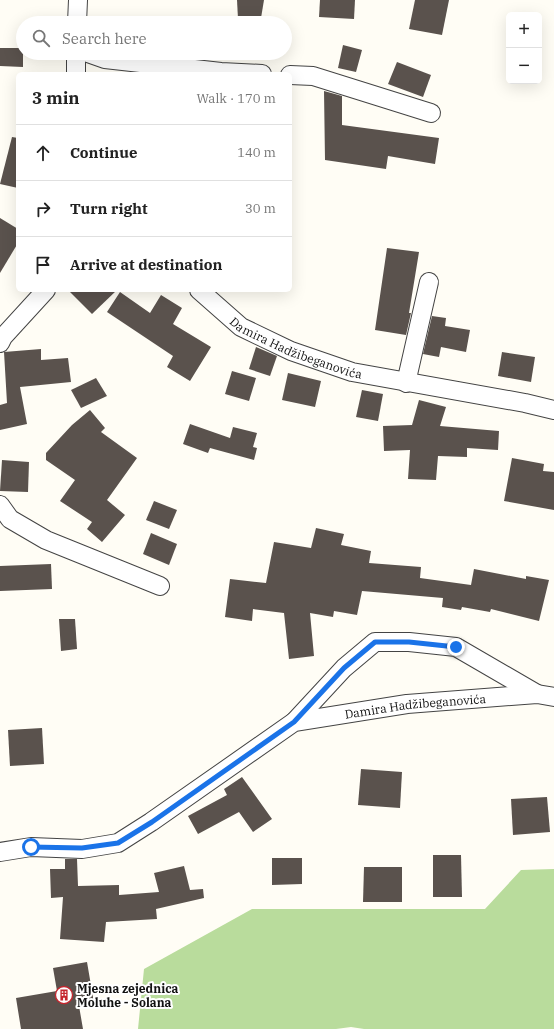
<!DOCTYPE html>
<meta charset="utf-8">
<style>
:root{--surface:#fff;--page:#f2f2f2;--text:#222;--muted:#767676;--line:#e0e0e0}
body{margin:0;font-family:"IBM Plex Serif",serif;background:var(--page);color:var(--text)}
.controls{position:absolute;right:12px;top:12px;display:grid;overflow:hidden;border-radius:6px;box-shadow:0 4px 16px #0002}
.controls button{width:36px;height:36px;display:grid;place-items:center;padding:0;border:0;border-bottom:1px solid var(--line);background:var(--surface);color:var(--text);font:20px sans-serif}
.stop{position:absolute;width:12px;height:12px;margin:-9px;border:3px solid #1a73e8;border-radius:50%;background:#fff}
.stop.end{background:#1a73e8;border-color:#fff;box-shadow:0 1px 4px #0008}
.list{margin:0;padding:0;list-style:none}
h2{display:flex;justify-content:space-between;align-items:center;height:52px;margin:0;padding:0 16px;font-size:17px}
h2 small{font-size:13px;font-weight:400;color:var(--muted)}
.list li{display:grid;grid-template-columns:26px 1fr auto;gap:12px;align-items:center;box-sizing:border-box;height:56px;padding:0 16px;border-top:1px solid var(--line)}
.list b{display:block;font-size:15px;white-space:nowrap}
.list em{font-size:13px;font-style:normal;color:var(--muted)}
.icon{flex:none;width:22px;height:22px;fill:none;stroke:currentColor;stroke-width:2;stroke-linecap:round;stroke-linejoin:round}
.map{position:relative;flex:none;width:554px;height:1029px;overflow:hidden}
.search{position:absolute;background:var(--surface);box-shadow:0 4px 16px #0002;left:16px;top:16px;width:276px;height:44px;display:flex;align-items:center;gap:10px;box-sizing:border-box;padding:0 14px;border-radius:22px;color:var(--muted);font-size:15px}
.panel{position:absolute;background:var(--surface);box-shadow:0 4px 16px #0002;left:16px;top:72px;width:276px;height:220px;border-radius:6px}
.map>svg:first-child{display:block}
.forest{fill:#b9dc9c}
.building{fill:#5a524d}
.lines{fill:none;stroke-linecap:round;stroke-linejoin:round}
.minor-casing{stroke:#444;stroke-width:20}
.minor{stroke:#fff;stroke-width:18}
.route{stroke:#1a73e8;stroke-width:5}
.labels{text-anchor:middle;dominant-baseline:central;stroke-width:4;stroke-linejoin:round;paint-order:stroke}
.street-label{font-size:12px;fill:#111;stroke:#fff}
.poi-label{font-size:12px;font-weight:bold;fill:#111;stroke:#fff;text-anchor:start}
</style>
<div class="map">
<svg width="554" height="1029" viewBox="0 0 554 1029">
<rect width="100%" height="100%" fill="#fffdf5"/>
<polygon class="forest" points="554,869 554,1029 364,1029 351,1027 336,1029 138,1029 144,969 252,909 485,909 521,870"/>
<g class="building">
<polygon points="237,0 264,0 261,18 238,19"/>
<polygon points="320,0 355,0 354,19 319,17"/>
<polygon points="415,0 449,0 442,35 409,29"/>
<polygon points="343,45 362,50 356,72 338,68"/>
<polygon points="0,48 23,48 23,67 0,66"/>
<polygon points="397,62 431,75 423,97 388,84"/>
<polygon points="324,91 342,96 342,125 439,138 435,164 388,156 386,169 325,160"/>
<polygon points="12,137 18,138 18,188 0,184"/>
<polygon points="0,218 18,229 18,243 0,273"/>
<polygon points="387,248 419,252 409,313 411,313 406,335 375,330"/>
<polygon points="68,290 117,290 92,314"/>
<polygon points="120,292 150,313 161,295 182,308 173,324 211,347 190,381 167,367 173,356 107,312"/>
<polygon points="432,316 446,318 445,326 470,330 466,352 441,347 439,357 423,354"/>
<polygon points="256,347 277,356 270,376 249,369"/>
<polygon points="41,349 41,360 68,358 71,382 20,387 27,424 0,430 0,405 7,403 4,352"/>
<polygon points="502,352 535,357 531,382 498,376"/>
<polygon points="232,371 256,378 249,401 225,394"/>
<polygon points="288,373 321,381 315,407 282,400"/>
<polygon points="96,378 107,396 81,408 71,390"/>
<polygon points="362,390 383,394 378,421 356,417"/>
<polygon points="419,400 446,407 440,426 499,431 498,450 467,448 467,457 438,456 436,480 408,479 410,450 384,451 383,426 412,425"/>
<polygon points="90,410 105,428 101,432 137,458 107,500 125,515 102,542 87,529 92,522 60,501 75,480 46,460 46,453 72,425"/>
<polygon points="190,424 230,438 233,427 257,433 253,447 257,448 254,460 210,448 208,453 183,444"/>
<polygon points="512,458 544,464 543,471 554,472 554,510 504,501"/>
<polygon points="2,460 29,462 28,492 0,491"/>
<polygon points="154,501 177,510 169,529 146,520"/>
<polygon points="316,528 344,534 341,545 371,551 369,563 421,567 420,578 471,585 474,569 526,579 526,576 549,580 539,621 491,609 490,612 462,607 461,610 442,607 443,598 362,591 357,615 334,611 333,617 310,613 314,656 289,659 284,613 253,609 252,621 225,617 230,579 266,583 274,542 311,548"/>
<polygon points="151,533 177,544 169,565 143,554"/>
<polygon points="51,564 52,589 0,591 0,566"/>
<polygon points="59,619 75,619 77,649 61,651"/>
<polygon points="42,728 44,764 10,766 8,730"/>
<polygon points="361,769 402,772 400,808 358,805"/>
<polygon points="242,777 272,819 253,832 239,812 198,834 188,816 227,795 224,789"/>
<polygon points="547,797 550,832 513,835 511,799"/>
<polygon points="433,855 461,855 462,897 433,897"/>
<polygon points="272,858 302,858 302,884 272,885"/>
<polygon points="65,859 77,859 78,886 119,885 119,895 159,892 154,873 184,866 190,890 203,889 204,898 156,909 157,919 106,922 104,942 60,939 63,897 51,898 50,869 65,869"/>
<polygon points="364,867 402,867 402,902 363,902"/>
<polygon points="87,962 94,1003 79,1006 83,1029 21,1029 16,998 57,991 53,968"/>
</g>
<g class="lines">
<g class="minor-casing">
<g id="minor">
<polyline points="77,23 78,0"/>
<polyline points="88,53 105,59 221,72 262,74"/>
<polyline points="76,74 76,53"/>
<polyline points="290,75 313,76 431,113"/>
<path id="s1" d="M199,290L241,327L291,351L352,372L525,403L554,410"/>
<polyline points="0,343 3,337 46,290"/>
<polyline points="406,383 429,282"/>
<polyline points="0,505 10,519 46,540 160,586"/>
<polyline points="294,722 344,668 375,642 409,642 456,647 537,694"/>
<path id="s2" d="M0,852L31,847L82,849L118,843L151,822L294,722L407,704L537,694L554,697"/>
</g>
</g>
<use href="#minor" class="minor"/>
</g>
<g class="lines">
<polyline class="route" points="31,847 82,848 118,843 152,822 294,722 344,668 375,642 409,642 456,647"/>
</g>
<defs>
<g id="building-ring" transform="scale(0.9)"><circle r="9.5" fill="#fff" stroke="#c4262e" stroke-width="1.5"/><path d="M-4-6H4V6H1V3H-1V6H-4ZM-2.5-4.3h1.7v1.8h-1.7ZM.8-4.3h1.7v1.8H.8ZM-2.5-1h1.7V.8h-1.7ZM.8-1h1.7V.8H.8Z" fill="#c4262e"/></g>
</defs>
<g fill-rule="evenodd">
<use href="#building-ring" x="64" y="995"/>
</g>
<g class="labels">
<g class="street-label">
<text stroke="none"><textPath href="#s1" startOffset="115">Damira Hadžibeganovića</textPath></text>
<text stroke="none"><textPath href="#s2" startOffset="455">Damira Hadžibeganovića</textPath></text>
</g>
<g class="poi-label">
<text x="77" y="988">Mjesna zejednica<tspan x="77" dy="14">Moluhe - Solana</tspan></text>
</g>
</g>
</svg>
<div class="controls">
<button>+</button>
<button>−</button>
</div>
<div class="stop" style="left:31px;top:847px"></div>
<div class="stop end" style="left:456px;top:647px"></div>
<div class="search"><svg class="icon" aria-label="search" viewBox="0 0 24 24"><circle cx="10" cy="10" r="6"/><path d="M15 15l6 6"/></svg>Search here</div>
<section class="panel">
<h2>3 min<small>Walk · 170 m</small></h2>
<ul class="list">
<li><svg class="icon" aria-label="ahead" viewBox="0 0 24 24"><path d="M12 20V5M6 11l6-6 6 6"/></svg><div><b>Continue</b></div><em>140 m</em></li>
<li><svg class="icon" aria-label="right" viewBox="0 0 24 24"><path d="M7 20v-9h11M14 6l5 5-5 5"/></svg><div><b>Turn right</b></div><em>30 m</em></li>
<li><svg class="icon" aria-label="arrive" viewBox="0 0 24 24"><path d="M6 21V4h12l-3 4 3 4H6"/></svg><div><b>Arrive at destination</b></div></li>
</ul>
</section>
</div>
